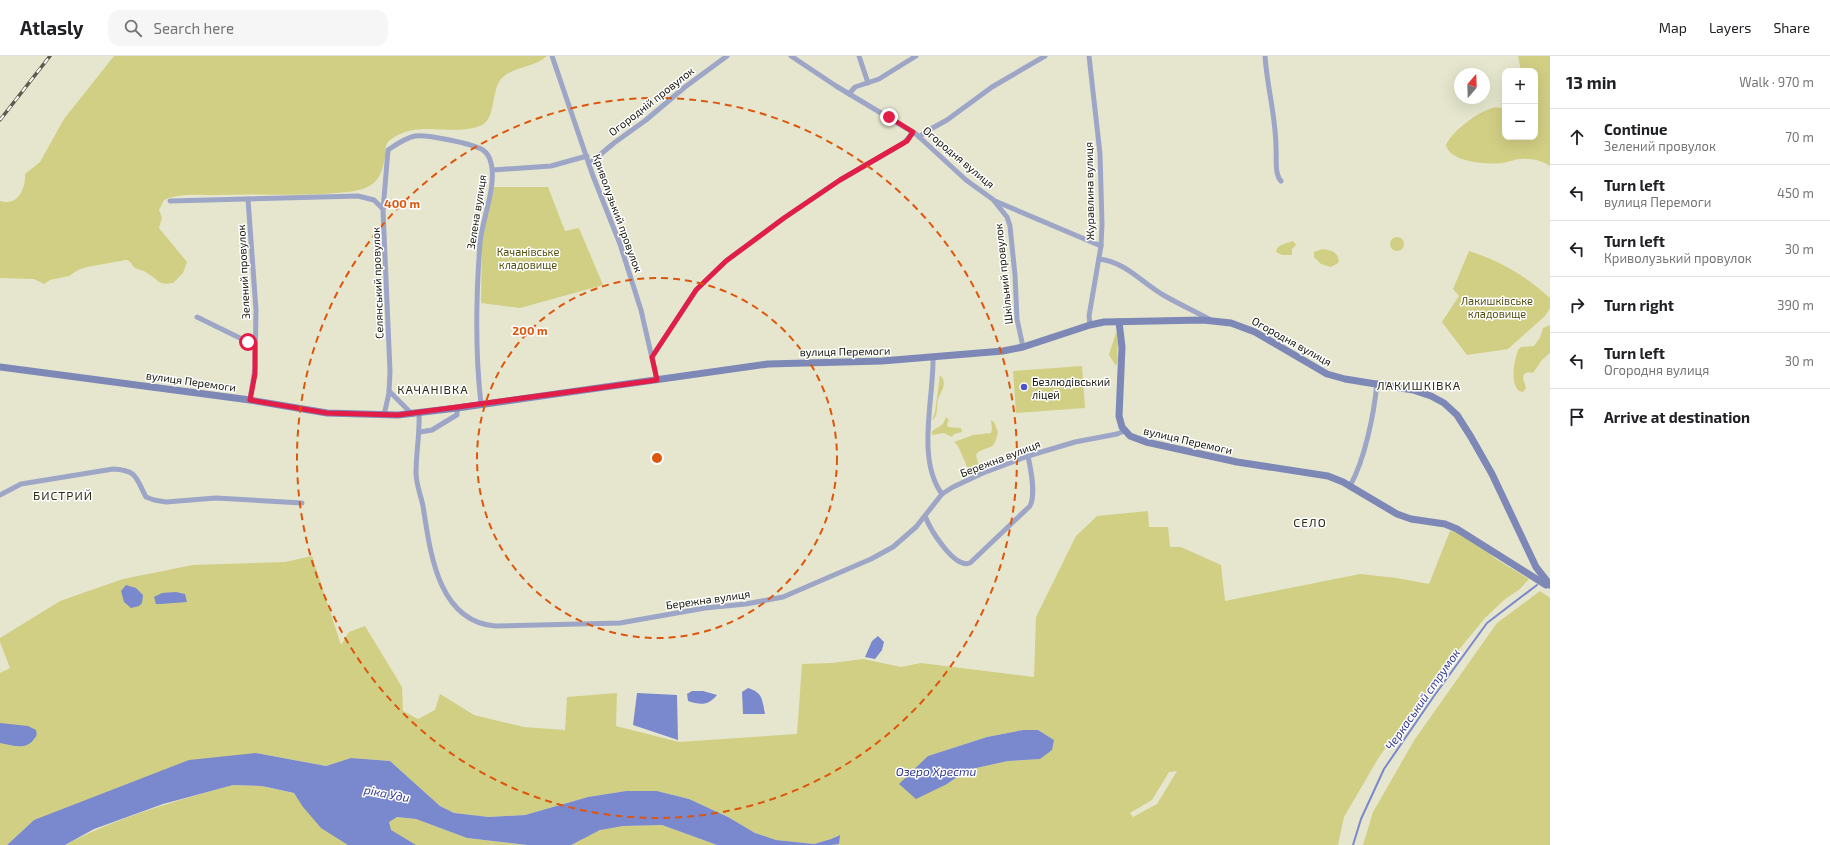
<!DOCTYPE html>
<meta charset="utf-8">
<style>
:root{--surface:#fff;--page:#f6f6f6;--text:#202124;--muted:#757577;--line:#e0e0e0}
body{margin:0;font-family:"Exo 2",sans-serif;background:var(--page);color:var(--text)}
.controls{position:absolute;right:12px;top:12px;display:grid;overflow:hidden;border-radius:8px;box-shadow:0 4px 16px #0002}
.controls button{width:36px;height:36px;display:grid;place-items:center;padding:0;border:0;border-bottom:1px solid var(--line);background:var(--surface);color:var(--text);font:20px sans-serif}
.compass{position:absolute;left:1454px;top:12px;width:36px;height:36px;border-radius:50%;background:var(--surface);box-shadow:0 4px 16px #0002;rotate:19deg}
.stop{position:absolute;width:12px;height:12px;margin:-9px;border:3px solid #e11d48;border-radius:50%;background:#fff}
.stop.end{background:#e11d48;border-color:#fff;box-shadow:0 1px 4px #0008}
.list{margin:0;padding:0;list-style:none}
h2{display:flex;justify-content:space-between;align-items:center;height:52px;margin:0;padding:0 16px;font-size:17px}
h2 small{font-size:13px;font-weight:400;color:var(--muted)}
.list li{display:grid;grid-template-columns:26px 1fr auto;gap:12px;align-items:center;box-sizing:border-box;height:56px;padding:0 16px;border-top:1px solid var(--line)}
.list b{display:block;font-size:15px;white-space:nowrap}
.list p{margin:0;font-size:13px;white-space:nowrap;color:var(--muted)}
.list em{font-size:13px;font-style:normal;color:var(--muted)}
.icon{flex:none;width:22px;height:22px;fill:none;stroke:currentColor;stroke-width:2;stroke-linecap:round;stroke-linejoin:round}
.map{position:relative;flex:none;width:1550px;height:789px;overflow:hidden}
header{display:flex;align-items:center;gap:24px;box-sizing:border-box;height:56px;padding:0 20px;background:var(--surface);border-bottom:1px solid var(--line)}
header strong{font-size:19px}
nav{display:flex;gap:22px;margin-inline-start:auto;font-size:14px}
.search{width:280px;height:36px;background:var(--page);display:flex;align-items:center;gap:10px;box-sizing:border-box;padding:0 14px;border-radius:12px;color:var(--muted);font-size:15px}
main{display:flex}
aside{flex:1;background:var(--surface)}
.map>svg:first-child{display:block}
.green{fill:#d1cf84;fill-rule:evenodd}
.water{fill:#7a88ce}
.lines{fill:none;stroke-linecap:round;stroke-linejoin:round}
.stream{stroke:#7a88ce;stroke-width:2}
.street{stroke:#9ea6c7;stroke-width:5}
.secondary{stroke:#7d88b7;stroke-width:7}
.rail-casing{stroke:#5b5c4d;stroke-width:3.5}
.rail{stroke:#fff;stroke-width:2;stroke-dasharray:6;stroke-linecap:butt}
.route{stroke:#e11d48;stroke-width:5}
.ring{fill:none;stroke:#de560c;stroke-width:2;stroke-dasharray:7 5}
.poi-dot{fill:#4b55cb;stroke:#fff;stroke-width:1.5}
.labels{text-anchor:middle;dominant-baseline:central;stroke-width:3;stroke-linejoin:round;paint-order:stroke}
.street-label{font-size:11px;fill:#16160d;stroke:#fff}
.park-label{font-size:11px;fill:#525010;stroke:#fff}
.poi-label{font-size:11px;fill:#16160d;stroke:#fff;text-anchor:start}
.neighbourhood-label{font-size:12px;letter-spacing:1px;fill:#2b2b18;stroke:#fff}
.water-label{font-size:12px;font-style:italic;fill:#333b8f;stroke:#fff}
.centre{fill:#de560c;stroke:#fff;stroke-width:2}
.ring-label{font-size:12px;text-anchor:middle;font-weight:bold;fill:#de560c;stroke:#fff;stroke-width:3;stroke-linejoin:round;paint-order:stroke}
</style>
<header>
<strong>Atlasly</strong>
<div class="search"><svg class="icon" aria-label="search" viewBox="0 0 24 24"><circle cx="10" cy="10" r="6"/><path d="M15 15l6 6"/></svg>Search here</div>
<nav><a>Map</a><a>Layers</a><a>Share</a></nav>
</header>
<main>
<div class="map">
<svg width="1550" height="789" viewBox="0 0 1550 789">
<rect width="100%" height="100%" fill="#e5e6cd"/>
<g class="green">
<path d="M114,0H547C534,12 513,10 501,23C491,35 496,62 482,69C453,82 418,62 390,84C385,88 385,94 385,100C382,125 372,133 348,136C305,141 259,137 215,139C199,139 179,137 164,144L159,154L162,162L159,172L187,206L183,217L173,227C158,230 158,223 147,217C144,214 139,214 135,212C131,209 132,205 126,204L87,211L78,214L69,220L50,224L44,228L34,223L0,222V145C18,151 26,132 25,118L40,106L64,63Z"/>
<path d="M1518,0H1550V110C1542,105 1536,103 1527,103C1518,102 1510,106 1502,107C1488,109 1449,106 1446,89C1452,75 1478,56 1492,52C1496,51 1501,52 1505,52V81H1535V15H1521Z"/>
<polygon points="493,131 548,131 565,175 579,172 603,229 520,252 481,247 482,185"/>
<circle cx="1397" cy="188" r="7"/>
<path d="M1293,185L1296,189L1292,193V199H1282L1276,196C1277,188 1286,188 1293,185Z"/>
<path d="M1322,193C1330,194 1337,195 1339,205L1338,207L1331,211L1321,208L1314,201V196Z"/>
<path d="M1469,195C1502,206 1524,219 1550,242V252L1545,260L1508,293L1467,299L1442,266L1459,240L1453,233Z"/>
<path d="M1550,269V297L1542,304L1533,317L1528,316L1524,318L1523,322L1526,332L1523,336L1519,335C1510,327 1514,306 1518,294L1521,291L1534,290L1540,282L1543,272Z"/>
<path d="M1116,276L1119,288C1115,295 1120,303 1116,310L1109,299Z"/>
<polygon points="1082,310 1085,352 1016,357 1013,315"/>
<path d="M940,319C949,328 940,336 938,344C936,353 939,358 932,365L935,356Z"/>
<polygon points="946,361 949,364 947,368 948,371 961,372 962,376 954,378 952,381 944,377 932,379 932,375 943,368"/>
<path d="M991,364L994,366L998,376C993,395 994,388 978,396L976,399L979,411L969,415L958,390L954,386L973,379L991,377L992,373Z"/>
<path d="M1148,455L1149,471H1168L1170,491H1181L1221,509L1225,545L1360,518L1397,522L1429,528L1450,475L1465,478L1496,503L1529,523L1520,533L1504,544L1485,562L1452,602L1379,701L1344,761L1338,789H831L838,783L839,779L831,783L814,788L776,784L755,777L728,761L689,743L657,735H626L588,741L525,759L489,761L454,757L440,750L390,705L351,702L326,710L256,697L34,764L7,789H0V617L10,612L0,586V582L60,545L123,523L193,509L285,506L312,500L341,589L349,576L365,570L402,631L403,655L418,663L435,654L440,638L474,659L524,671L565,674L567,641L617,637L616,670L679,686L797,678L802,608L832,607L863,603L901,611L921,607L1034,621L1036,561L1076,480L1097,460ZM1023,674H1038L1054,684L1040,703L1008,705L967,714L947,728L928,700L987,681ZM1177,715L1157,748L1133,761L1130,757L1152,744L1169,716Z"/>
<polygon points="1540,535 1550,542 1550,789 1363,789 1373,756 1415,683 1497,567"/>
<path d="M233,729L262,730L397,761L416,763L467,782L527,789H65C118,761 175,745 233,729Z"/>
<path d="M662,769L717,789H562C577,788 586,779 600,774C619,768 642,770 662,769Z"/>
</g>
<g class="water">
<polygon points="126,529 136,532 143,539 142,547 139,550 131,552 124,546 121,535"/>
<polygon points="176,536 185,538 187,546 160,548 156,548 154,541 162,537"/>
<polygon points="878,580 884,586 882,594 875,603 865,601 872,585"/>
<path d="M748,632C763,637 762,643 765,658H743L742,636Z"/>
<path d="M692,635H703L717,639C708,650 701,649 688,645L687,638Z"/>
<polygon points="637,637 677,639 678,684 633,669"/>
<path d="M0,667L28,670L36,674C37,678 37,680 34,683C26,695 12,689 0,687Z"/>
<polygon points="1023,674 1038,674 1054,684 1052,694 1040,703 1008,705 967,714 947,728 916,743 899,728 928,700 987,681"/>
<polygon points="256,697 326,710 351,702 390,705 440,750 454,757 489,761 525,759 588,741 626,735 657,735 689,743 728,761 755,777 776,784 814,788 831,783 840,779 839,788 831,789 717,789 662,769 623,770 600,774 571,789 527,789 467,782 416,763 397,761 389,766 391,774 416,789 348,789 321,772 303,751 294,737 262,730 233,729 163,748 94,773 65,789 7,789 34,764 189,704"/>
</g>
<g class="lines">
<polyline class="stream" points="1353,789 1361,763 1384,713 1434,640 1487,567 1537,529"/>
<g class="street">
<polyline points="552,0 593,120 620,188 641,254 657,324"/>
<polyline points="791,0 836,30 916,78 966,124 995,145 1101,190"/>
<polyline points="859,0 868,27"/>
<polyline points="1089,0 1100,98 1102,168 1101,190 1089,260 1090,269"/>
<path d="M1265,0C1267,31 1276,61 1276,92C1277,102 1274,117 1281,125"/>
<polyline points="849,38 855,31 879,23 916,0"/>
<polyline points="919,81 927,75 947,64 992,31 1045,0"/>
<polyline points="589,108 614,87 646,64 685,31 727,0"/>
<polyline points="493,114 551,110 587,100"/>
<polyline points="248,143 256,254 255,312 250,344"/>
<polyline points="170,145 358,140 374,144 383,153"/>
<polyline points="995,146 1007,161 1010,170 1015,219 1017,263 1023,291"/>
<path d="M1099,203C1126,206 1142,227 1165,240C1179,248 1194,255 1209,263"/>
<polyline points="197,261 248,286 255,287"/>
<polyline points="652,301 697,233 726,205 784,162 840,124 904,87 913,76"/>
<path d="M933,301C934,342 916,403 942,438"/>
<polyline points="389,335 412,358"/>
<path d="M419,357C420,377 416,397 416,417C416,428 421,440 423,450C430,494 437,565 495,570L620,567L705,552L746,548L783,541L871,503L893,491L916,471L942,438L953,431L983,417L1028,400L1075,386L1117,378L1124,375"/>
<path d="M384,359L389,337L390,315L383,154L388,94C397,88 405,82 415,80C426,78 474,88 483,94C487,97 490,102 491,107C497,129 482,164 480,187C476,240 475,296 481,348"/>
<polyline points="420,376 432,374 455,360 457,359 457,352"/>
<path d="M1350,430C1365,403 1374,358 1377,327"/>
<path d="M0,439L21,428L113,413C138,414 136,423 146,441L154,444L166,446L216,442L302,447"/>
<path d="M925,460C930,473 954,513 970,507L1030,450C1036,438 1031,414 1028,400"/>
</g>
<g class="secondary">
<polyline points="1119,266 1122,291 1119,360 1122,371 1130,380 1146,386 1237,406 1328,420 1343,426 1397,458 1411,463 1445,468 1457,473 1546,529"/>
<polyline points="0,311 250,344 327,357 398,359 457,352 768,308 882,305 1003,295 1023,291 1090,269 1104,266 1203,264 1231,267 1255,276 1327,318 1345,323 1413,334 1431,340 1444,347 1457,359 1471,381 1492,418 1536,511 1550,529"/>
</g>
<g class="rail-casing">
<polyline id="rail" points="0,64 50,0"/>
</g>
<use href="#rail" class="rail"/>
</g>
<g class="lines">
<polyline class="route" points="248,286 255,287 255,318 250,344 327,357 398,359 657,324 652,301 696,234 726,205 784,162 840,124 907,85 913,76 889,61"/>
</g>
<g class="ring">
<circle cx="657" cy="402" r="180"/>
<circle cx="657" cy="402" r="360"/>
</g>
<circle class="poi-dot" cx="1024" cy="331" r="4"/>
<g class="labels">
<g class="street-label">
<text transform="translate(651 45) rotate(-38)">Огородній провулок</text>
<text transform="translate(959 101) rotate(40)">Огородня вулиця</text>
<text transform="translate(1089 135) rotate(-91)">Журавлина вулиця</text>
<text transform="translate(476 156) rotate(-81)">Зелена вулиця</text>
<text transform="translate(618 157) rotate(70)">Криволузький провулок</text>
<text transform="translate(243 216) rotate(-93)">Зелений провулок</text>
<text transform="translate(1003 218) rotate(-96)">Шкільний провулок</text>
<text transform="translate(377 227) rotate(-92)">Селянський провулок</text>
<text transform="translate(1292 285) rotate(29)">Огородня вулиця</text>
<text transform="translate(845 295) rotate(-1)">вулиця Перемоги</text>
<text transform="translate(191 325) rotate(8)">вулиця Перемоги</text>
<text transform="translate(1188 384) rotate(13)">вулиця Перемоги</text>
<text transform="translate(1000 402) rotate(-21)">Бережна вулиця</text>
<text transform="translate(708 543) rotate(-8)">Бережна вулиця</text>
</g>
<g class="park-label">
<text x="528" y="195">Качанівське<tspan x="528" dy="13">кладовище</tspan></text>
<text x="1497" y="244">Лакишківське<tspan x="1497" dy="13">кладовище</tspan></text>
</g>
<g class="poi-label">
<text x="1032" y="325">Безлюдівський<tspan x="1032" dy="13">ліцей</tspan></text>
</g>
<g class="neighbourhood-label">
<text x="1419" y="329">ЛАКИШКІВКА</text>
<text x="433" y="333">КАЧАНІВКА</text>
<text x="63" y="439">БИСТРИЙ</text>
<text x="1310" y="466">СЕЛО</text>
</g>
<g class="water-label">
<text transform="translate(1422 643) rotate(-55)">Черкаський струмок</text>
<text x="936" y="715">Озеро Хрести</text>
<text transform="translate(387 737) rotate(11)">ріка Уди</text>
</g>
</g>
<circle cx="657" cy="402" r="6" class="centre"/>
<g class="ring-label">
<text x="402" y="152">400 m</text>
<text x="530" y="279">200 m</text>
</g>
</svg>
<div class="controls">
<button>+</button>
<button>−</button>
</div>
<svg class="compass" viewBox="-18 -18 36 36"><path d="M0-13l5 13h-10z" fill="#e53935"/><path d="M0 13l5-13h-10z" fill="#757577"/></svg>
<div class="stop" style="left:248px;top:286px"></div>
<div class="stop end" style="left:889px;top:61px"></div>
</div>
<aside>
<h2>13 min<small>Walk · 970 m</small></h2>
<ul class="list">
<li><svg class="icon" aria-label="ahead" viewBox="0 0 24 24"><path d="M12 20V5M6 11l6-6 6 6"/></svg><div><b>Continue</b><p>Зелений провулок</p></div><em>70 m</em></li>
<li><svg class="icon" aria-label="left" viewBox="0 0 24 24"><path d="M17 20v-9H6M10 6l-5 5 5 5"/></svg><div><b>Turn left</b><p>вулиця Перемоги</p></div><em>450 m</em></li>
<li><svg class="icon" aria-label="left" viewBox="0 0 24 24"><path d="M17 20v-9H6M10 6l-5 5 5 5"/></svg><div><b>Turn left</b><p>Криволузький провулок</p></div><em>30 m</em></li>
<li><svg class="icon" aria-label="right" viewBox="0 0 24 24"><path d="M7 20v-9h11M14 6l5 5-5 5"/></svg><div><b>Turn right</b></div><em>390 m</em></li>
<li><svg class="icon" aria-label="left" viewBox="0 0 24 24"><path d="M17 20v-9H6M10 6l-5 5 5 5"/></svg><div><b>Turn left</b><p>Огородня вулиця</p></div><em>30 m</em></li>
<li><svg class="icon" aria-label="arrive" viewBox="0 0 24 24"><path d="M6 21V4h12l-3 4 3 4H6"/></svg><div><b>Arrive at destination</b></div></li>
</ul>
</aside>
</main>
